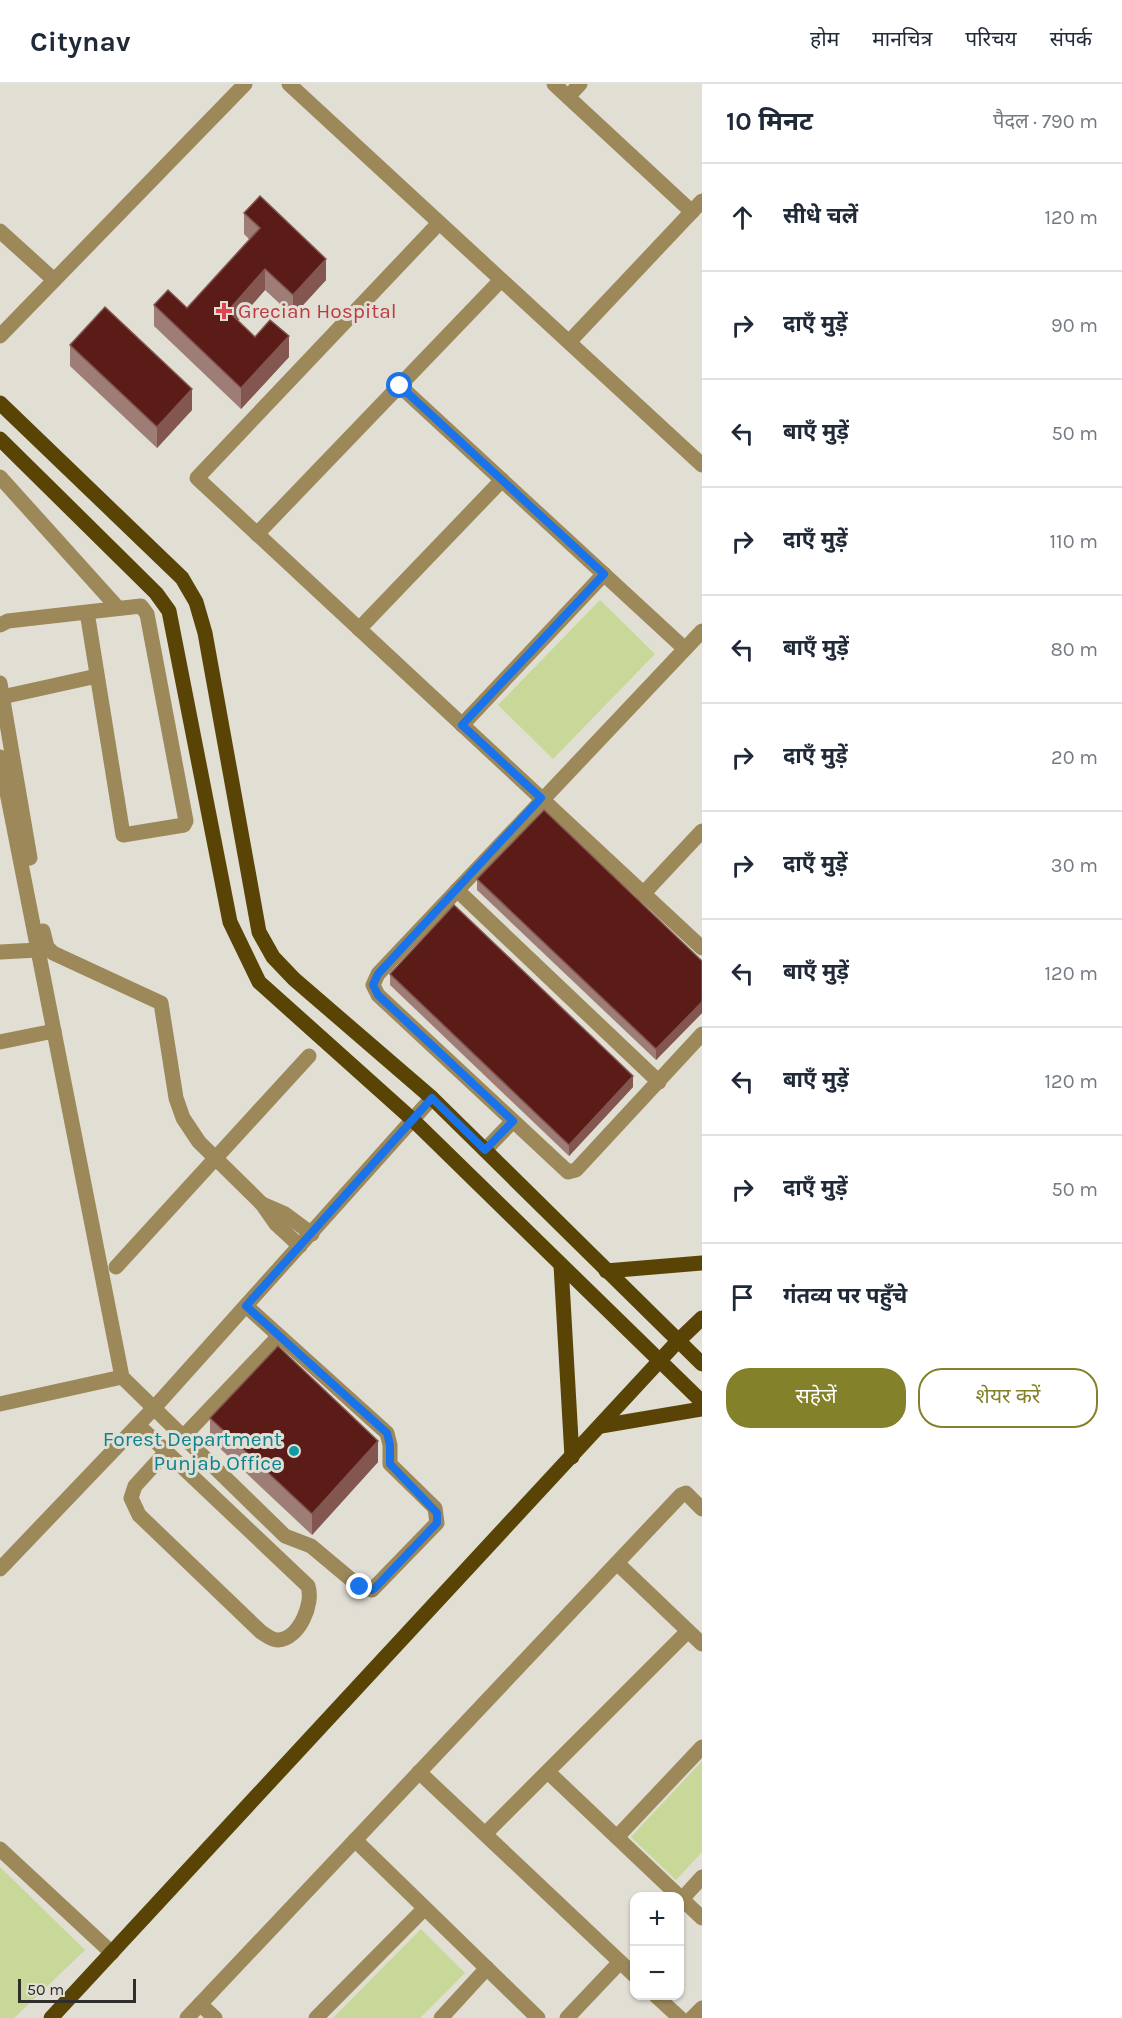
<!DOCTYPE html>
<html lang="hi">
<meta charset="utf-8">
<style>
:root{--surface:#fff;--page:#f2f2f3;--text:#1f2937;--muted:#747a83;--line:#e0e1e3;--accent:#83812a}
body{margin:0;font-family:Karla,"Noto Sans Devanagari",sans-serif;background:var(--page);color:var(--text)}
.controls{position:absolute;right:18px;bottom:18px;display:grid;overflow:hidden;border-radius:12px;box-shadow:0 2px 4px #0004}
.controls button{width:54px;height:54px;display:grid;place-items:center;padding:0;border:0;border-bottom:2px solid var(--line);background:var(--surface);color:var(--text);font:30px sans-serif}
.scale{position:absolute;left:18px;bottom:15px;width:118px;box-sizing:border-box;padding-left:6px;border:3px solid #2f2e2a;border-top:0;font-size:16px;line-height:21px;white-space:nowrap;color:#2f2e2a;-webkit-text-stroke:4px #e1ded4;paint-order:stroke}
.stop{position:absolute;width:18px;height:18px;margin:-14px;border:4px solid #1a73e8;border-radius:50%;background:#fff}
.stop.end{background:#1a73e8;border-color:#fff;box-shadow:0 2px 6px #0008}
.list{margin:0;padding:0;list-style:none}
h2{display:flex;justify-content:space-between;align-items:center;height:78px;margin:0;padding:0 24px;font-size:26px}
h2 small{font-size:20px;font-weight:400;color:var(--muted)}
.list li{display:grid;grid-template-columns:39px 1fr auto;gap:18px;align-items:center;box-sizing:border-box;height:108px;padding:0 24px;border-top:2px solid var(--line)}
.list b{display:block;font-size:22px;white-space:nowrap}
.list em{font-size:20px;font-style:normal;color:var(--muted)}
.actions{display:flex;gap:12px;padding:18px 24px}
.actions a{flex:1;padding:14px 0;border:2px solid var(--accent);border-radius:24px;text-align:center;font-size:21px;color:var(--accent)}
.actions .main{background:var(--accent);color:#fff}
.icon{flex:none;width:33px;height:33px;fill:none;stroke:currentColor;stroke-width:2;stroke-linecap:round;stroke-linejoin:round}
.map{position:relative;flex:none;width:702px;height:1934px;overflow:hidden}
header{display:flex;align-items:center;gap:36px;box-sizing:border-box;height:84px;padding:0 30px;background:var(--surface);border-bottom:2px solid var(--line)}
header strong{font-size:28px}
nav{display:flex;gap:33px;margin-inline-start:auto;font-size:21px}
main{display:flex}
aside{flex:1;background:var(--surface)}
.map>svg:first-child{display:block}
.green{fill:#c7d898}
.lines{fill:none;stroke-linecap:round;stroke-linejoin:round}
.minor{stroke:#9c8859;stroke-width:15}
.major{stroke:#594406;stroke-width:15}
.wall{fill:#9e7d76}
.shaded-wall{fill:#835650}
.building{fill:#5b1c17;stroke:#835650;stroke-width:1.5}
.route{stroke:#1a73e8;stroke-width:8}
.health-dot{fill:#e0444e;stroke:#e1ded4;stroke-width:2}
.culture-dot{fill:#0f9aa8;stroke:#e1ded4;stroke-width:2}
.labels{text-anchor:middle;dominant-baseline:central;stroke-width:6;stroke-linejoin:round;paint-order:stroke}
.health-label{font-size:21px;fill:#be3a42;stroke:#e1ded4;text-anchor:start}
.culture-label{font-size:21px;fill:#0d838f;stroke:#e1ded4;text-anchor:end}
</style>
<header>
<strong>Citynav</strong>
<nav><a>होम</a><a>मानचित्र</a><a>परिचय</a><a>संपर्क</a></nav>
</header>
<main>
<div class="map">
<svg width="702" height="1934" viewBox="0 0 702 1934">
<rect width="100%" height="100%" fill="#e1ded4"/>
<g class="green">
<polygon points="600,516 655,570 553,675 498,621"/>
<polygon points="702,1677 702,1768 676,1796 631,1753"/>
<polygon points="0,1783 85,1866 14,1934 0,1934"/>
<polygon points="421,1845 465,1889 420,1934 333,1934"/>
</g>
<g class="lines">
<g class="minor">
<polyline points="289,0 702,381"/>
<polyline points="554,0 692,128"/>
<polyline points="568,13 580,0"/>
<polyline points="439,139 197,394 702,864"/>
<polyline points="0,147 54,196"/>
<polyline points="0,252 245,0"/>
<polyline points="569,258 702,117"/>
<polyline points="400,302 685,565"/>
<polyline points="0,393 118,524"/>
<polyline points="257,450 501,196"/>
<polyline points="0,541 8,537 87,528 123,751 184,741 186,737 147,530 141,522 87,528"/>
<polyline points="359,545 502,396"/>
<polyline points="702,547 378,890 373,901 378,911 568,1088 576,1086 702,950"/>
<polyline points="0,599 30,774"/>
<polyline points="2,613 97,592"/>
<polyline points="462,641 604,490"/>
<polyline points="0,673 122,1293 285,1452 311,1462 360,1503 372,1506 437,1439 435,1424 390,1380 390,1361 387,1349 246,1222"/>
<polyline points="457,806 659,998"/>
<polyline points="643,810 702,747"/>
<polyline points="43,847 47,863 53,869 161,919 176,1014 183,1034 199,1058 262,1120 285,1130 312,1150"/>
<polyline points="0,868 38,866"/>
<polyline points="0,958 54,947"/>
<polyline points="485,1066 513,1037"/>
<polyline points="262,1120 276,1140 300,1162"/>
<polyline points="116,1183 309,972"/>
<polyline points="0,1320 122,1293"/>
<path d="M138,1341L308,1502C314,1520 299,1555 278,1556C271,1556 266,1551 261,1548L139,1431L131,1414L135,1402L166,1368"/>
<polyline points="183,1353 279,1252"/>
<polyline points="617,1479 702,1560"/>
<polyline points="0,1485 154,1324 432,1014"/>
<polyline points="419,1688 634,1891"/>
<polyline points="548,1688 702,1834"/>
<polyline points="485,1750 688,1547"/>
<polyline points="617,1753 702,1663"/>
<polyline points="355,1756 538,1934"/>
<polyline points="0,1765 112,1869"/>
<polyline points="682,1815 702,1793"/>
<polyline points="656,1912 680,1934"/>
<polyline points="200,1920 215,1934"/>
<polyline points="187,1934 681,1411 686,1409 702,1425"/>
<polyline points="316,1934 424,1825"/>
<polyline points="441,1934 487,1884"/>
<polyline points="567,1934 620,1878"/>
<polyline points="692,1934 702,1924"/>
</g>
<g class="major">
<polyline points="0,319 182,494 196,518 205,549 259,848 273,873 294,895 432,1014 702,1280"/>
<polyline points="0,355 156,509 169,527 230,838 259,898 413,1036 702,1318"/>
<polyline points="561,1181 572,1373"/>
<polyline points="606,1187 702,1179"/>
<polyline points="601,1342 702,1325"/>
<polyline points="51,1934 677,1258 702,1234"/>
</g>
</g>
<g class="wall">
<polygon points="244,129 326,196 293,232 265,206 238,237 255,253 289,273 241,325 154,242 154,221 187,224 250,156 244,150"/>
<polygon points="70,261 192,326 157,364 70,282"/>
<polygon points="477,795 702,877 702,929 656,976 477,806"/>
<polygon points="390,890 633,1003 569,1072 390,901"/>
<polygon points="210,1334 378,1378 312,1451 210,1355"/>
</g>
<g class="shaded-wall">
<polygon points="326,175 326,196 293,232 293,211"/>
<polygon points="265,185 265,206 228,248 228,227"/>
<polygon points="289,252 289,273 241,325 241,304"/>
<polygon points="192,305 192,326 157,364 157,343"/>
<polygon points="702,918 702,929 656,976 656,965"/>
<polygon points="633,992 633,1003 569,1072 569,1061"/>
<polygon points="378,1357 378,1378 312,1451 312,1430"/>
</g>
<g class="building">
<polygon points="260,112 326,175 293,211 265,185 228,227 255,253 270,236 289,252 241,304 154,221 168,206 187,224 260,144 244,129"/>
<polygon points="105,223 192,305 157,343 70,261"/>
<polygon points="544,726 702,877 702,918 656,965 477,795"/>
<polygon points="454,821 633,992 569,1061 390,890"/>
<polygon points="278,1262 378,1357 312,1430 210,1334"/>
</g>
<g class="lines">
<polyline class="route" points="360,1503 372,1506 375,1504 437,1439 437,1429 390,1380 390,1361 387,1349 246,1222 432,1014 485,1066 513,1037 378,911 373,901 378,890 541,714 462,641 604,490 400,302"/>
</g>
<path class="health-dot" d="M221 218h6v6h6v6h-6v6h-6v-6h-6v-6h6z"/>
<circle class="culture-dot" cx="294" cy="1367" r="6"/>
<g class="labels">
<g class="health-label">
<text x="238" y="227">Grecian Hospital</text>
</g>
<g class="culture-label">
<text x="282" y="1355">Forest Department<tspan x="282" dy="24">Punjab Office</tspan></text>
</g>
</g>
</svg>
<div class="controls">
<button>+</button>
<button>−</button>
</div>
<div class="scale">50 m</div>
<div class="stop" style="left:400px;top:302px"></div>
<div class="stop end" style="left:360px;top:1503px"></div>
</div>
<aside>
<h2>10 मिनट<small>पैदल · 790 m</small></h2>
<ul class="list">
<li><svg class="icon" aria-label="ahead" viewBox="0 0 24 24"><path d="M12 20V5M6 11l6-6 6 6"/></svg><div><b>सीधे चलें</b></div><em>120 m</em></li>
<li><svg class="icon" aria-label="right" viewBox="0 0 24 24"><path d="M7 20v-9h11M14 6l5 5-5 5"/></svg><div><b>दाएँ मुड़ें</b></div><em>90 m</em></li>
<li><svg class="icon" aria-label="left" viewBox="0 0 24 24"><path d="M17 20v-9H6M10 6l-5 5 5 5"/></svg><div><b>बाएँ मुड़ें</b></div><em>50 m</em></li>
<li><svg class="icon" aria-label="right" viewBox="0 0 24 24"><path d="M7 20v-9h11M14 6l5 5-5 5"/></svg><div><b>दाएँ मुड़ें</b></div><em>110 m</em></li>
<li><svg class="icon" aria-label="left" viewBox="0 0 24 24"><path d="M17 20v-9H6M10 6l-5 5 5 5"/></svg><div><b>बाएँ मुड़ें</b></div><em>80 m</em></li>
<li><svg class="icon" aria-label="right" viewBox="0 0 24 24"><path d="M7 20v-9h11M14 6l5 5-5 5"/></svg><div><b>दाएँ मुड़ें</b></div><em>20 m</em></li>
<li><svg class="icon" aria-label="right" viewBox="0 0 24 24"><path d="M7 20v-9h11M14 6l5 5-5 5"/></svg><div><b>दाएँ मुड़ें</b></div><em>30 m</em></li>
<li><svg class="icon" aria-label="left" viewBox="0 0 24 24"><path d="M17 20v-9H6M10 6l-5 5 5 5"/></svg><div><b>बाएँ मुड़ें</b></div><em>120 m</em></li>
<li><svg class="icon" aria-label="left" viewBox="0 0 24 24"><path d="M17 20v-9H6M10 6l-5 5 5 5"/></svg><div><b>बाएँ मुड़ें</b></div><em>120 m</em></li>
<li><svg class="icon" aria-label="right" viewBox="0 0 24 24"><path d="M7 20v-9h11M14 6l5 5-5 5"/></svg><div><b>दाएँ मुड़ें</b></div><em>50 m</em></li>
<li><svg class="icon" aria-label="arrive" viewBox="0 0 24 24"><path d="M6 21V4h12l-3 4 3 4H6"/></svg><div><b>गंतव्य पर पहुँचे</b></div></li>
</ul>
<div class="actions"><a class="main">सहेजें</a><a>शेयर करें</a></div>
</aside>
</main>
